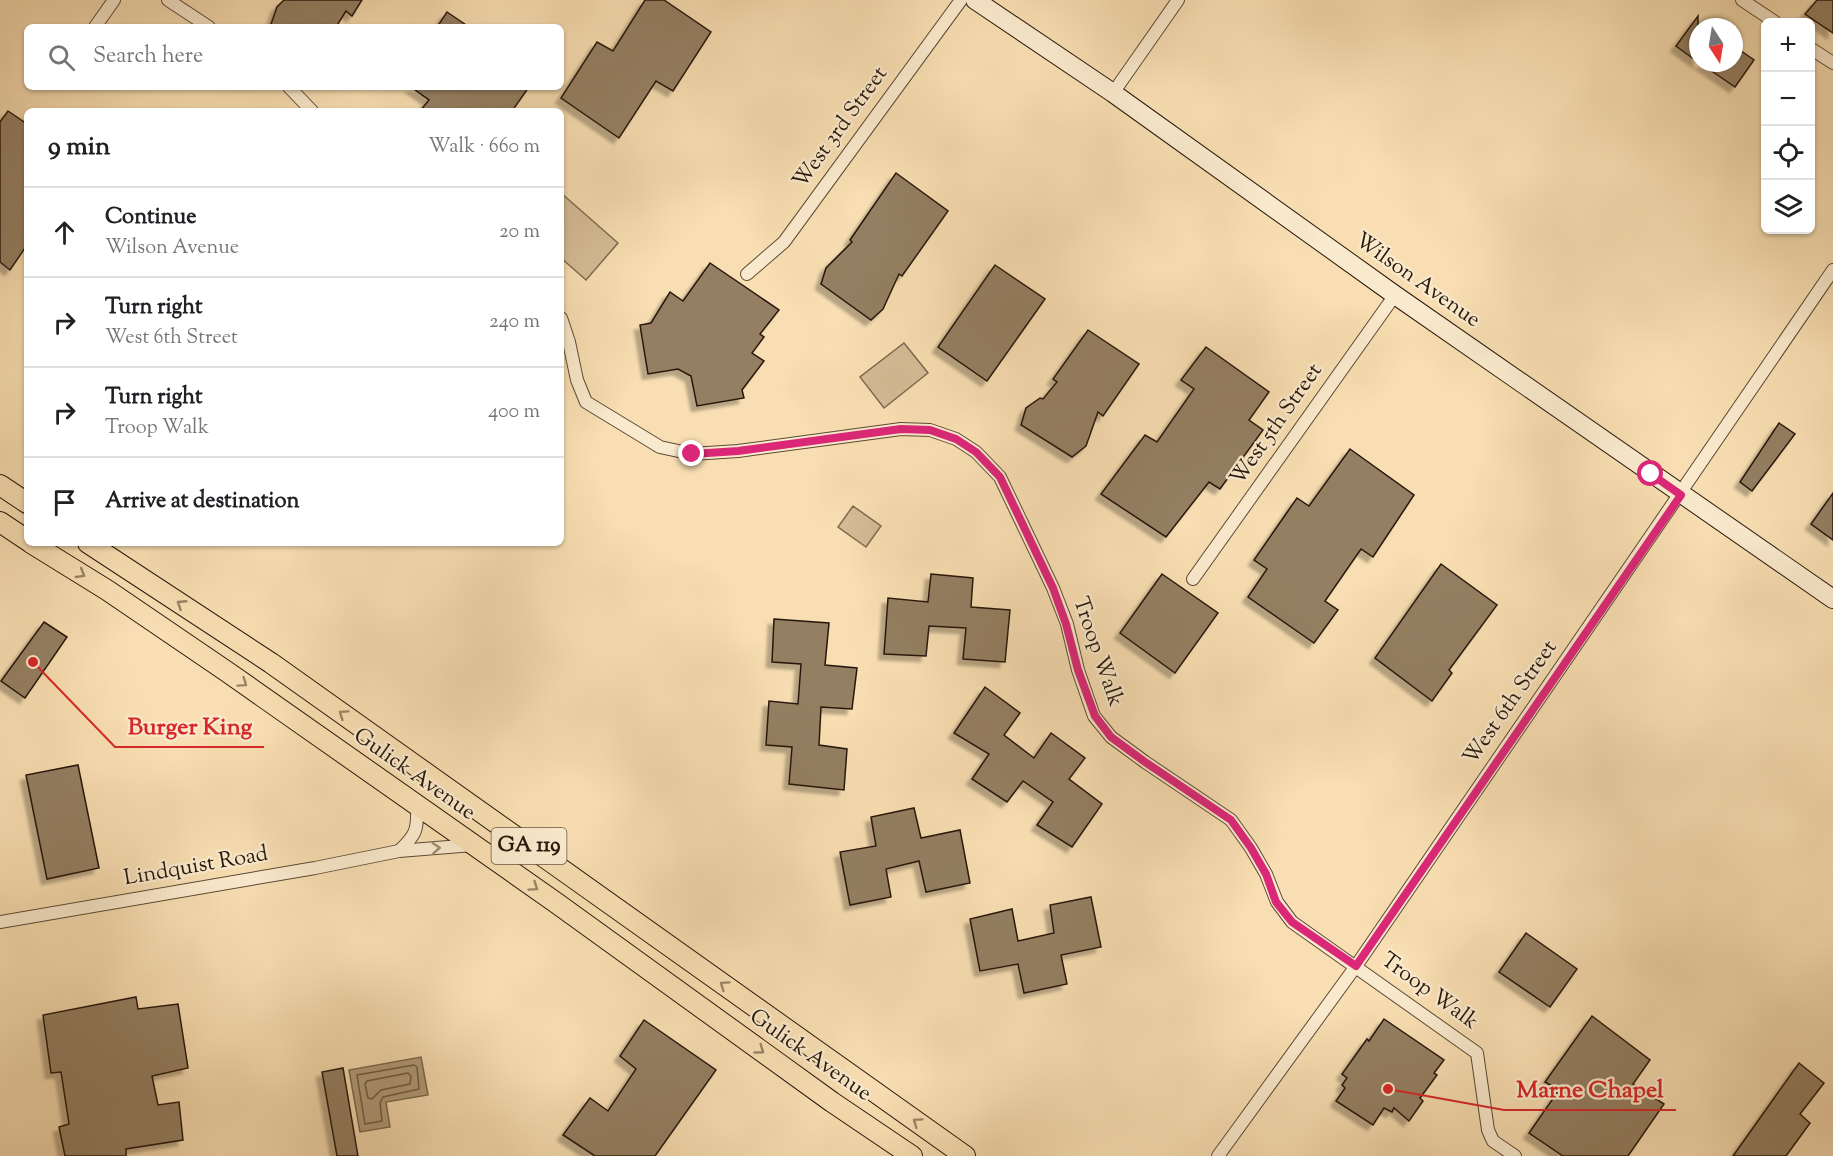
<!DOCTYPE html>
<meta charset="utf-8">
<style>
:root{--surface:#fff;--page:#f2f2f2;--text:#202124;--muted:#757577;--line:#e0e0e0}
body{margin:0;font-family:"Sorts Mill Goudy",serif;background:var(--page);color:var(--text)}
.controls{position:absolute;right:18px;top:18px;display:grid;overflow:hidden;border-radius:9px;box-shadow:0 2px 4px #0004}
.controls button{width:54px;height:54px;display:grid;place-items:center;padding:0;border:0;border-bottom:2px solid var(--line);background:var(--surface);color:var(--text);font:30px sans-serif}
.compass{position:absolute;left:1689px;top:18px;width:54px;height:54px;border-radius:50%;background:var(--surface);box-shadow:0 2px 4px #0004;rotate:168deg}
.stop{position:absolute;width:18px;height:18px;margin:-14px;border:4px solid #db2777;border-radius:50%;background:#fff}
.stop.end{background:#db2777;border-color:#fff;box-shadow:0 2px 6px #0008}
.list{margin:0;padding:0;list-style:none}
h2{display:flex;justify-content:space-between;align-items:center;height:78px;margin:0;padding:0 24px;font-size:26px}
h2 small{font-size:20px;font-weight:400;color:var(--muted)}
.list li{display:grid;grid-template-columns:39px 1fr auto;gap:18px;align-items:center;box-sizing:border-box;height:90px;padding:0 24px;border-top:2px solid var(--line)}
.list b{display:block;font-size:22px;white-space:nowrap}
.list p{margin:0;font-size:20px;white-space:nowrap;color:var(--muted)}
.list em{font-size:20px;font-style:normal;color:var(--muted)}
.icon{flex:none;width:33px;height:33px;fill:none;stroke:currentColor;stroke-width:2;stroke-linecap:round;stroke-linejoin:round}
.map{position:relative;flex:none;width:1833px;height:1156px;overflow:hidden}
.search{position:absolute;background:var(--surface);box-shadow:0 2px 4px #0004;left:24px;top:24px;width:540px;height:66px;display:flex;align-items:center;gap:15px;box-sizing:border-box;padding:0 21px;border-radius:9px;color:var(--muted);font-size:22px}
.panel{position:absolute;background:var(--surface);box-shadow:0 2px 4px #0004;left:24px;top:108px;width:540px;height:438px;border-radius:9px}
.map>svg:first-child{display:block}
.green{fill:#d5bc96;stroke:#7e6a50;stroke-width:1.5}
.water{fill:#b19b79;stroke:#7a674d;stroke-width:1.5}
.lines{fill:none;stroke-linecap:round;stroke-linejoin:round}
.shore{stroke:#6c5a42;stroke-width:1.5}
.building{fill:#947f62;stroke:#28180b;stroke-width:1.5;filter:url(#shadow)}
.street-casing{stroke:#5c4a35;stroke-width:14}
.secondary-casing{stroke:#28180b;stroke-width:20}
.primary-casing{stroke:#28180b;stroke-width:22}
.street{stroke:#faeacd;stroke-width:12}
.secondary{stroke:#faeacd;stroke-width:18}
.primary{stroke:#f8deb2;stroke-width:20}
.oneway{stroke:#9a8567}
.oneway2{stroke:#9c8c76}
.route{stroke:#db2777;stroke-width:8}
.labels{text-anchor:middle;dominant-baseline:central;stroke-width:4.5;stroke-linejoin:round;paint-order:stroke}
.shield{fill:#faeacd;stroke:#675745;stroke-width:1.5}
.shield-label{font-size:21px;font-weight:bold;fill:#28180b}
.street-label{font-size:22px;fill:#28180b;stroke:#faeacd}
.leader{fill:none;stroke:#d62828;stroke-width:2}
.callout-dot{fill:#d62828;stroke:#faeacd;stroke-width:2}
.callout-label{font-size:24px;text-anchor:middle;font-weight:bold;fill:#d62828;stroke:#faeacd;stroke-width:4.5;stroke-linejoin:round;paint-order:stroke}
</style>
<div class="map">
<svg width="1833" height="1156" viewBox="0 0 1833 1156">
<defs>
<filter id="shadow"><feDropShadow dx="-5.5" dy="5.5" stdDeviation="1.5" flood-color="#0004"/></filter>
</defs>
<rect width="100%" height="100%" fill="#f8deb2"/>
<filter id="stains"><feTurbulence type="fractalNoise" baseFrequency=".00333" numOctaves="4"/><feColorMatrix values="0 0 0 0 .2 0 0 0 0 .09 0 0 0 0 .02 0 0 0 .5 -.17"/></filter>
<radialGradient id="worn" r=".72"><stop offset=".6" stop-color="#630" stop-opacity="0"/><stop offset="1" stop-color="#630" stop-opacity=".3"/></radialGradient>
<g class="green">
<polygon points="561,193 618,243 586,280 561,258"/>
<polygon points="904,343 928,373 884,408 860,377"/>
<polygon points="853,506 881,526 866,547 838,527"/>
</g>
<polygon class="water" points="421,1057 428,1095 386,1102 390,1127 360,1132 349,1070"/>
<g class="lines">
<g class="shore">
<polygon points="414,1065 417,1067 419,1089 383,1097 380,1103 382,1121 365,1124 357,1075"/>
<polygon points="408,1073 411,1076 410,1084 381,1090 372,1099 368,1098 365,1084 367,1081"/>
</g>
</g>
<g class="building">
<polygon points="284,0 362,0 352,16 346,11 336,27 270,27 277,7"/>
<polygon points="645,0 664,0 711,32 673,91 656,81 619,138 561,98 597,42 613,51"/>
<polygon points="1817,0 1833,0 1833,33 1805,14"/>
<polygon points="447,12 469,27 437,27"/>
<polygon points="1698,16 1698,62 1676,46"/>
<polygon points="1734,46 1754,60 1735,87 1700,63 1734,63"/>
<polygon points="411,87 529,87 512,111 420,111 429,100"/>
<polygon points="8,111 27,124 27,245 10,270 0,262 0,122"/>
<polygon points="896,173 948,211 902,276 899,274 883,309 871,320 821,284 826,268 852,242 850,240"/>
<polygon points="710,263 779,310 760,334 764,337 752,353 764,361 742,390 744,398 697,406 691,376 678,369 648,374 640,325 651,323 670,292 683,301"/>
<polygon points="995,265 1045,299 987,381 938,347"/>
<polygon points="1088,330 1139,364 1103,416 1098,412 1086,446 1072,457 1021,425 1026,408 1040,398 1043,399 1057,382 1053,379"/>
<polygon points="1206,347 1269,392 1249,420 1263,430 1220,489 1209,482 1166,537 1101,494 1145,435 1157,442 1194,389 1181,380"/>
<polygon points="1779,423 1795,434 1752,491 1740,482"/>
<polygon points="1350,449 1414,495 1373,557 1361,549 1325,601 1338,610 1314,643 1248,597 1267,569 1254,560 1297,498 1309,506"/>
<polygon points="1833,493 1833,540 1811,524"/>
<polygon points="1441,564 1497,605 1449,670 1452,673 1432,701 1375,658"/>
<polygon points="931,574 973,578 971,607 1010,610 1005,662 963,659 966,628 929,626 926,656 884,654 888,598 928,602"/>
<polygon points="1162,574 1218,613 1175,673 1120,633"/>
<polygon points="774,619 829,623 825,665 857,668 852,709 821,707 819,745 847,749 844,790 789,784 792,747 766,745 769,701 798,704 801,664 772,662"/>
<polygon points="44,622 67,637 25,698 1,681"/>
<polygon points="985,687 1020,713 1004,735 1034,758 1051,733 1085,758 1069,779 1102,804 1072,847 1037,825 1053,802 1023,781 1007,802 972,779 989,754 954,733"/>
<polygon points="78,765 99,868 47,879 26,775"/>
<polygon points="914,808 921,838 960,830 970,883 926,892 919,861 886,869 891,897 850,905 840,852 876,846 871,817"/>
<polygon points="1091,897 1101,947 1061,955 1067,984 1024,993 1018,964 980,971 970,919 1012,909 1018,941 1054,933 1050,905"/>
<polygon points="1526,933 1577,969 1550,1007 1499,972"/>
<polygon points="136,997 138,1009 178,1004 188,1068 152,1076 158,1105 179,1102 183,1140 126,1149 126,1156 65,1156 59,1127 69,1124 61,1072 51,1073 43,1015"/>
<polygon points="1592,1016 1650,1060 1633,1084 1664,1104 1628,1156 1563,1156 1529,1133 1559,1090 1545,1082"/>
<polygon points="1384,1019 1444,1060 1434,1073 1437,1075 1420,1098 1423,1101 1409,1121 1394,1108 1392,1112 1384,1108 1373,1125 1336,1101 1345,1088 1342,1085 1347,1078 1342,1074 1367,1039 1369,1041"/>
<polygon points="644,1020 716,1070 655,1156 595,1156 563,1135 590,1098 608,1111 636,1069 620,1056"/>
<polygon points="1799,1063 1824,1083 1800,1114 1810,1123 1786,1156 1733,1156"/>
<polygon points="343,1068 358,1156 337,1156 322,1072"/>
</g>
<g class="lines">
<g class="street-casing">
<g id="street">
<polyline points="168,0 209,27"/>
<polyline points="1742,0 1775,22"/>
<polyline points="95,27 114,0"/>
<polyline points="1810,48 1833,63"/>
<polyline points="289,87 312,111"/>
<polyline points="1113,93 1178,0"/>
<polyline points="747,274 784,242 961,0"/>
<polyline points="561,318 569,342 577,380 586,402 660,447 692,454 738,451 901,429 930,430 956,439 976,452 1000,477 1053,588 1067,624 1078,670 1094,716 1111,737 1145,762 1231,820 1251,848 1266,874 1277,902 1292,922 1477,1053 1488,1130 1493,1141 1515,1156"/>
<polyline points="1193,579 1395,295"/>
<path d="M399,851C416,835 418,830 417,806"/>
<polyline points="0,922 315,868 399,851 473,845"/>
<polyline points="1218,1156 1356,966 1833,270"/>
</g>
</g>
<g class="secondary-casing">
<polyline id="secondary" points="975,0 1113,93 1395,295 1833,599"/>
</g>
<g class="primary-casing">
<g id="primary">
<polyline points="0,485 27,503"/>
<polyline points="0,522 27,540"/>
<polyline points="31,543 107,590 226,671 555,902 832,1102 912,1156"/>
<polyline points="88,543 271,663 965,1156"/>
</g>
</g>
<use href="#street" class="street"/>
<use href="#secondary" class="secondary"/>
<use href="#primary" class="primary"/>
</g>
<defs><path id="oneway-chevron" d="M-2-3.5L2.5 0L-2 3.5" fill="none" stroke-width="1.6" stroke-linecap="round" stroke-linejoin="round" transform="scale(1.5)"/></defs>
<g class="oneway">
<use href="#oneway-chevron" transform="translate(81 574) rotate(31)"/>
<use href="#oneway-chevron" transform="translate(181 604) rotate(-147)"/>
<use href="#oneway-chevron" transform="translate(243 683) rotate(35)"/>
<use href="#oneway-chevron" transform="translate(343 714) rotate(-145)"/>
<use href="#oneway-chevron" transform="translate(534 887) rotate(34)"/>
<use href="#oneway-chevron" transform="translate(724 985) rotate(-145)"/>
<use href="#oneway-chevron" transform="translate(760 1050) rotate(36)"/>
<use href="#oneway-chevron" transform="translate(917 1122) rotate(-145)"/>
</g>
<use class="oneway2" href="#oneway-chevron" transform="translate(436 848) rotate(-4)"/>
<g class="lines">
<polyline class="route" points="692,454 738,451 901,429 930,430 956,439 976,452 1000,477 1053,588 1066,624 1078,670 1095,716 1111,737 1145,762 1231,820 1251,848 1266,874 1276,902 1292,922 1356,966 1681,495 1651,474"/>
</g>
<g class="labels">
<rect class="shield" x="491.5" y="828" width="75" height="36" rx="4.5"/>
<g class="shield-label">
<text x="529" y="846">GA 119</text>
</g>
<g class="street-label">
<text transform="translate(841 128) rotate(-54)">West 3rd Street</text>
<text transform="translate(1417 281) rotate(35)">Wilson Avenue</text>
<text transform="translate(1277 425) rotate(-55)">West 5th Street</text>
<text transform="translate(1097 652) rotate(71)">Troop Walk</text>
<text transform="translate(1511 703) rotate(-55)">West 6th Street</text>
<text transform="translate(414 775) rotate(35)">Gulick Avenue</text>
<text transform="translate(196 867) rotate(-10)">Lindquist Road</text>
<text transform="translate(1429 992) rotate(36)">Troop Walk</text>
<text transform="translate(810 1056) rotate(35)">Gulick Avenue</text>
</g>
</g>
<path class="leader" d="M33 662L115 747H264M1388 1089L1504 1110H1676"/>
<g class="callout-dot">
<circle cx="33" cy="662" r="6"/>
<circle cx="1388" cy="1089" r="6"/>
</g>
<g class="callout-label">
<text x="190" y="734">Burger King</text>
<text x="1590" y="1097">Marne Chapel</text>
</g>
<rect width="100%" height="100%" filter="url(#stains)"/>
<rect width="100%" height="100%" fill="url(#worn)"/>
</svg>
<div class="controls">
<button>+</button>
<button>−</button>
<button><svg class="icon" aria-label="locate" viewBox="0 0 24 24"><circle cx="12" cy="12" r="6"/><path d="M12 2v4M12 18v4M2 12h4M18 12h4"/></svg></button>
<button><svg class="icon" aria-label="layers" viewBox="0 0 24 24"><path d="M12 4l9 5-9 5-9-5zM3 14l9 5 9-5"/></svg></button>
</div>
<svg class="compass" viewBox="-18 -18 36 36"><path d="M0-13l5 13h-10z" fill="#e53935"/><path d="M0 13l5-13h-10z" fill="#757577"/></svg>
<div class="stop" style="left:1651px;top:474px"></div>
<div class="stop end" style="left:692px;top:454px"></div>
<div class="search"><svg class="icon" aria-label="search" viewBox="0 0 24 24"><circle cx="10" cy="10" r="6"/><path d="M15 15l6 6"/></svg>Search here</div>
<section class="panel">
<h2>9 min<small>Walk · 660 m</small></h2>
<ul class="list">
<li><svg class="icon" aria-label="ahead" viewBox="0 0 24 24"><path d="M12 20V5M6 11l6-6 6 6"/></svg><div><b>Continue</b><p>Wilson Avenue</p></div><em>20 m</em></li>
<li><svg class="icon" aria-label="right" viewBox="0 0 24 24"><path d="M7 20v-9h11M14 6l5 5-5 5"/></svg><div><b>Turn right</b><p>West 6th Street</p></div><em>240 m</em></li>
<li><svg class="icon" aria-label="right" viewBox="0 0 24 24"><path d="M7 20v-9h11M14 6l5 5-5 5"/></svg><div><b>Turn right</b><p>Troop Walk</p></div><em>400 m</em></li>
<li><svg class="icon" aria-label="arrive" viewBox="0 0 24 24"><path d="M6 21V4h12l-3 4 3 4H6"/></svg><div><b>Arrive at destination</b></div></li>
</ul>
</section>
</div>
